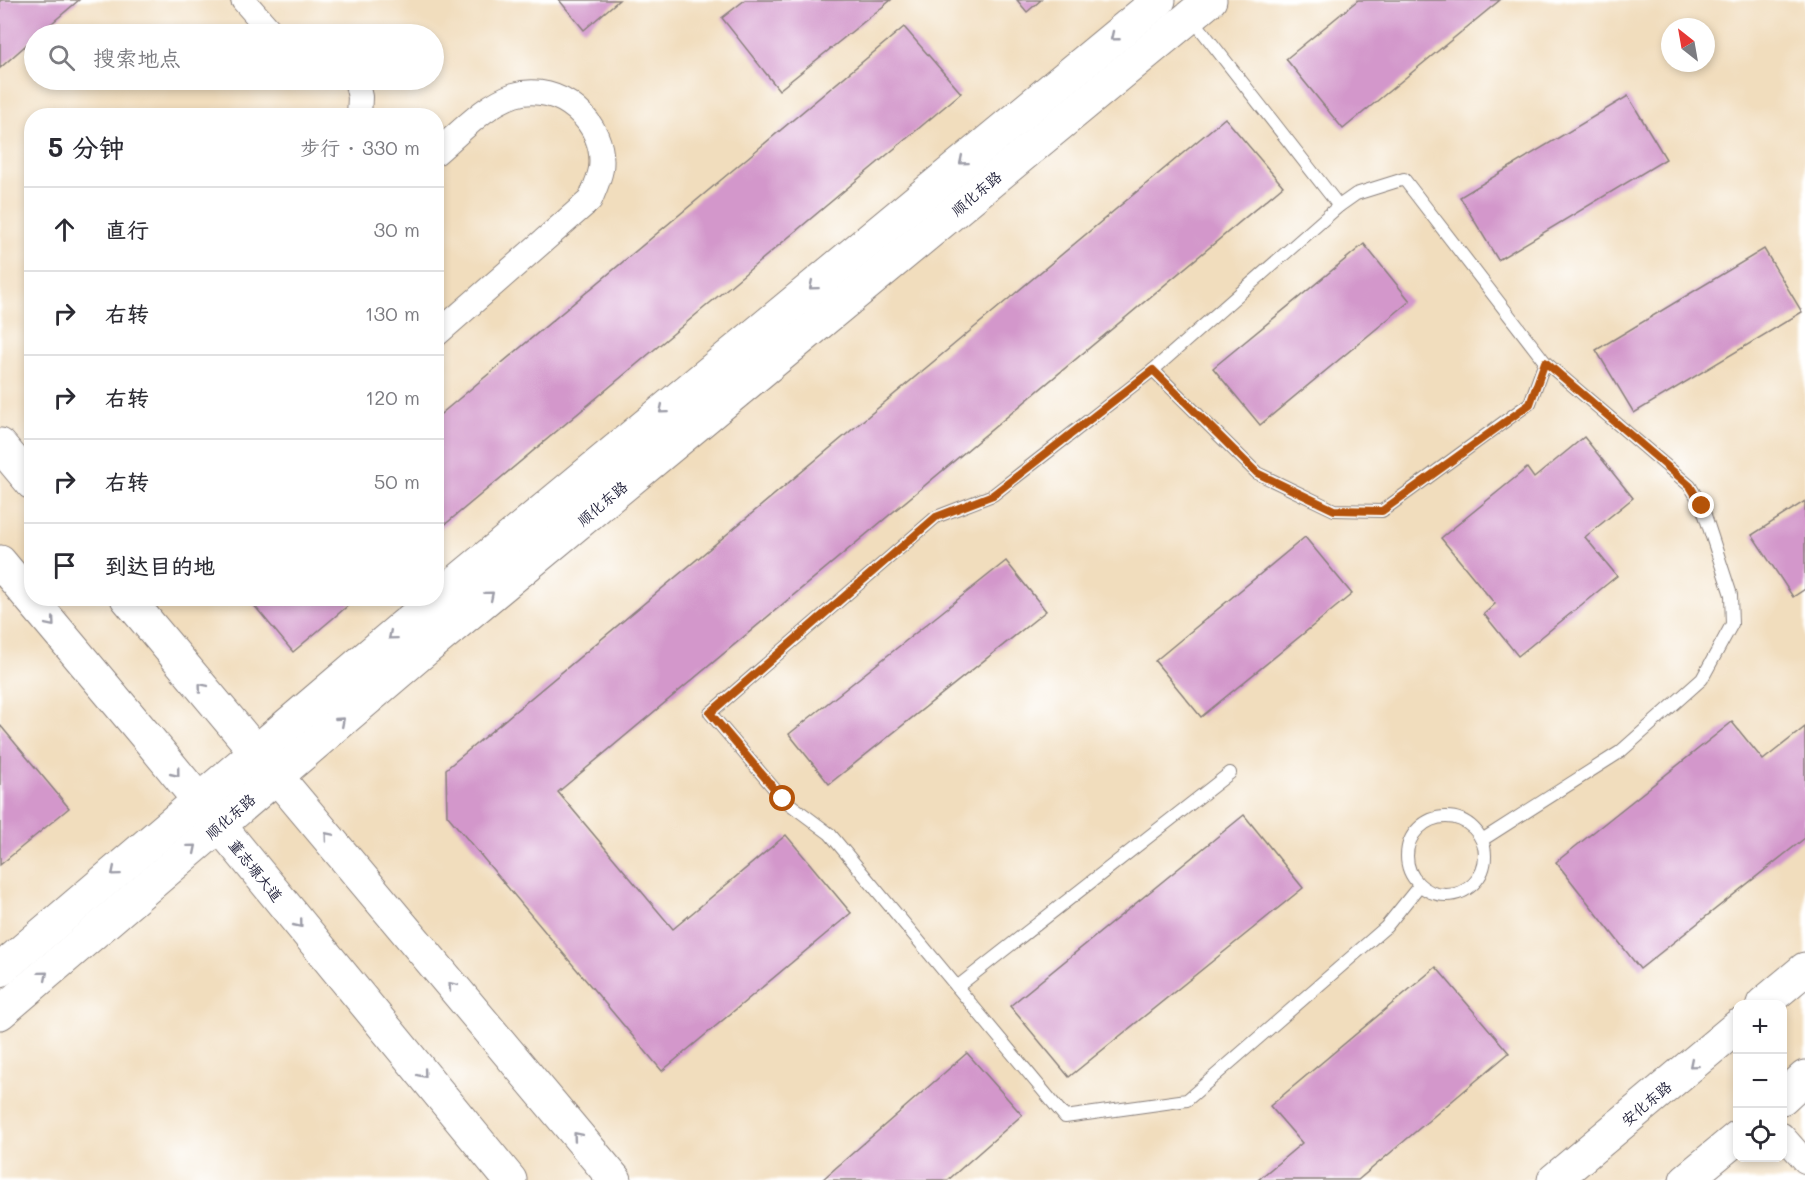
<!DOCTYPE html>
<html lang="zh">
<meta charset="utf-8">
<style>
:root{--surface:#fff;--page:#f7f7f7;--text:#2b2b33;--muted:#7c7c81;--line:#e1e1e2}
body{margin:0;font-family:Mali,"LXGW WenKai TC",sans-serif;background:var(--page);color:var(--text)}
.controls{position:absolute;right:18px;bottom:18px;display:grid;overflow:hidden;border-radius:12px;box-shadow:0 3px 9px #0003}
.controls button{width:54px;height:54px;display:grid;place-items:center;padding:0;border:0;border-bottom:2px solid var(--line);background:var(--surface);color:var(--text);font:30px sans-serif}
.compass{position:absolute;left:1661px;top:18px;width:54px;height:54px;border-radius:50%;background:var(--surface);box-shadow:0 3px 9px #0003;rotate:329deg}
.stop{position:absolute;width:18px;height:18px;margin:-14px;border:4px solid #b45309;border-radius:50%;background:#fff}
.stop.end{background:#b45309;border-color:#fff;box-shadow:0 2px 6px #0008}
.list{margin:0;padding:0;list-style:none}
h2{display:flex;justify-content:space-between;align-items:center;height:78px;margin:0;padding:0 24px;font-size:26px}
h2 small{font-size:20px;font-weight:400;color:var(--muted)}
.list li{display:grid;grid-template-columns:39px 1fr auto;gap:18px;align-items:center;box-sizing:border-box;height:84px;padding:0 24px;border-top:2px solid var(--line)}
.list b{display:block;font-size:22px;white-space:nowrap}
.list em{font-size:20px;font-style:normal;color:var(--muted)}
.icon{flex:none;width:33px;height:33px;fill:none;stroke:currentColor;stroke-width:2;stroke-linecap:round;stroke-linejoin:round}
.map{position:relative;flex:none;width:1805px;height:1180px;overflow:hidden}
.search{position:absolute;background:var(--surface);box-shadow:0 3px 9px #0003;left:24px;top:24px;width:420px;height:66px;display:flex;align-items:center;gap:15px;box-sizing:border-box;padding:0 21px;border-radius:33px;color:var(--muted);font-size:22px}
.panel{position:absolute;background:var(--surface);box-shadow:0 3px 9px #0003;left:24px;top:108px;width:420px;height:498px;border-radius:24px}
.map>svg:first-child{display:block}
.building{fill:#d397cb}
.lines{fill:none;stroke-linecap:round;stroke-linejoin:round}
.lane-casing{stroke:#8a807c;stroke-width:14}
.street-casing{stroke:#8a807c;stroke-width:26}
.secondary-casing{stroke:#8a807c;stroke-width:35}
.lane{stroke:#fff;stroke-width:12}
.street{stroke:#fff;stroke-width:24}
.secondary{stroke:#fff;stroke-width:33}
.oneway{stroke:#9c9ca7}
.route{stroke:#b45309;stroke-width:8}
.labels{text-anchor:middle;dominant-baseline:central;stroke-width:6;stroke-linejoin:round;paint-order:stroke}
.street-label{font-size:15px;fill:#22223b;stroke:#fff}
</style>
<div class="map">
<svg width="1805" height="1180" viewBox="0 0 1805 1180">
<rect width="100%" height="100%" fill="#fff"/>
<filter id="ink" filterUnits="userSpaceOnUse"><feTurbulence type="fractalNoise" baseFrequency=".0167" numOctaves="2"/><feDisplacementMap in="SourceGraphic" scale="12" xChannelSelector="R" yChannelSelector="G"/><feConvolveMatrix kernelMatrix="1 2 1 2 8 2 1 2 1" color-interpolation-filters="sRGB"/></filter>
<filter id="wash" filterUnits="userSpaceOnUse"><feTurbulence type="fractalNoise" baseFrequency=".008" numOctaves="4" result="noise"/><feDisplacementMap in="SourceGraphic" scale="24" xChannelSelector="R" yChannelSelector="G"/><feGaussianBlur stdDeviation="1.35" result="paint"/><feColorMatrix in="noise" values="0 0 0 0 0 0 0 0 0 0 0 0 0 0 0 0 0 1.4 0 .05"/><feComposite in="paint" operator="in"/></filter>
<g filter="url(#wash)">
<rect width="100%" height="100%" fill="#f1ddbd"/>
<g id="blocks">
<g class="building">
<polygon points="0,0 79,0 39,34 34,34 34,38 0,68"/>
<polygon points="559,0 619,0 584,30"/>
<polygon points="745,0 891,0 779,90 722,18"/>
<polygon points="1017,0 1041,0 1027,12"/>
<polygon points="1358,0 1500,0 1343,129 1286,59"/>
<polygon points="904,27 961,93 436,532 436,418"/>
<polygon points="1628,96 1666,159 1498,260 1460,197"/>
<polygon points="1225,118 1283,186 558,792 673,929 786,835 851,913 662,1071 447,815 446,769"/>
<polygon points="1364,244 1410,301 1260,425 1213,368"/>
<polygon points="1764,249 1802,312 1634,413 1596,350"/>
<polygon points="1584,437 1633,498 1585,537 1617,576 1518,656 1484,614 1495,604 1441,538 1527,468 1534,478"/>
<polygon points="1805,501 1805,589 1793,597 1752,535"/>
<polygon points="1305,537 1352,594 1201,717 1155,661"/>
<polygon points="1006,561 1046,611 829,784 789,734"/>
<polygon points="248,598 357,598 293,652"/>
<polygon points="1732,722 1763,760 1805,727 1805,838 1640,969 1556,862"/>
<polygon points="0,725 69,808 0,865"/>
<polygon points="1244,815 1303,888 1069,1077 1010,1006"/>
<polygon points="1436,967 1509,1053 1358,1180 1258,1180 1302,1143 1270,1106"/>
<polygon points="967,1053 1022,1115 948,1180 822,1180"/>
</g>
</g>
</g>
<g filter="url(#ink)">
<use href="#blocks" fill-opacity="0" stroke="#8a807c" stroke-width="1.5"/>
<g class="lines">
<g class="lane-casing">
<g id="lane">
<polyline points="1192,18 1339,206"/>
<polyline points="1153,370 1257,473 1334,510 1382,511 1530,403 1545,362"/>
<circle cx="1446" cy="856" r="39"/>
<polyline points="1419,886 1386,927 1187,1100 1065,1117 830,834 783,799 710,713 936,517 993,495 1153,370 1339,206 1356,194 1404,179 1545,362 1690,486 1702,506 1731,595 1732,624 1702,679 1620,752 1482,840"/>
<polyline points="957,987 1230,773"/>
</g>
</g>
<g class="street-casing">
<g id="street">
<polyline points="243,0 273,34"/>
<polyline points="356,80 360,97 359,116"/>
<path d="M436,153C460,133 484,105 514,95C559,81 607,123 601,169C599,180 594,190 590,200L436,335"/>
<polyline points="1782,1135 1805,1161"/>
</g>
</g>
<g class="secondary-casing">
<g id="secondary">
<polyline points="0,445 32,483"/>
<polyline points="0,562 151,742 510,1180"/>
<polyline points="127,598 615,1180"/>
<polyline points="0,970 401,628 1159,0"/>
<polyline points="1763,1004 1805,969"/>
<polyline points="0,1013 420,654 1210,0"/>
<polyline points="1782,1098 1805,1077"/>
<polyline points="1554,1180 1738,1026"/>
<polyline points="1686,1180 1738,1137"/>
</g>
</g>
<use href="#lane" class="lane"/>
<use href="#street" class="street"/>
<use href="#secondary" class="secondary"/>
</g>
<defs><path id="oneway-chevron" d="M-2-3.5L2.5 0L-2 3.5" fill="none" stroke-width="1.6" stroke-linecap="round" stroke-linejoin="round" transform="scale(1.5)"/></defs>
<g class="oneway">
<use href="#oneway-chevron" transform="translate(1114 37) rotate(141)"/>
<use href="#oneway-chevron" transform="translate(963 161) rotate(140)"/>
<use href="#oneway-chevron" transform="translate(813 286) rotate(140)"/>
<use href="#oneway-chevron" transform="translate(663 410) rotate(140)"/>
<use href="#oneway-chevron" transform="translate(490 595) rotate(-40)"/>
<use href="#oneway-chevron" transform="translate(51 623) rotate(50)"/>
<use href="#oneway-chevron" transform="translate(392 636) rotate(140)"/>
<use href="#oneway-chevron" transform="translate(202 687) rotate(-130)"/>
<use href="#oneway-chevron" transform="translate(341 721) rotate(-41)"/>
<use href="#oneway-chevron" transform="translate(176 773) rotate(51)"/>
<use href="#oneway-chevron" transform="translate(328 836) rotate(-130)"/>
<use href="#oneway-chevron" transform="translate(193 848) rotate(-40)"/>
<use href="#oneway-chevron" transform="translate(115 872) rotate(140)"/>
<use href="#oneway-chevron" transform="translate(299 924) rotate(51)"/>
<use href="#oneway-chevron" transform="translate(44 975) rotate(-40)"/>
<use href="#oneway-chevron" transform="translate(452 986) rotate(-130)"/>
<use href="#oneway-chevron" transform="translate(1693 1064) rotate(140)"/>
<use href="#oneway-chevron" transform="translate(423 1074) rotate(50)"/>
<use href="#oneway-chevron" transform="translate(577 1136) rotate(-130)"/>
</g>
</g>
<g class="lines" filter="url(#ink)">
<polyline class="route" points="783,799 710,713 936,517 993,495 1153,370 1257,473 1334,510 1382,511 1530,404 1545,362 1690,486 1702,506"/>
</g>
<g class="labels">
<g class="street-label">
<text transform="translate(976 193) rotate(-40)">顺化东路</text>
<text transform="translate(602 503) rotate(-40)">顺化东路</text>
<text transform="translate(230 816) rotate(-41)">顺化东路</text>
<text transform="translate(256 870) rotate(51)">董志塬大道</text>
<text transform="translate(1646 1103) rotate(-40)">安化东路</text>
</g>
</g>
</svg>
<div class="controls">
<button>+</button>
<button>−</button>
<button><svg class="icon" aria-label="locate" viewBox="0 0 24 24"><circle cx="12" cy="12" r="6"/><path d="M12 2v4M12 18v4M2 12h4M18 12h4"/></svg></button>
</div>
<svg class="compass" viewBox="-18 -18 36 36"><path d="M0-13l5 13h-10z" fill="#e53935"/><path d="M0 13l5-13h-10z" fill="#7c7c81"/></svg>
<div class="stop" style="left:783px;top:799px"></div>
<div class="stop end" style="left:1702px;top:506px"></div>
<div class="search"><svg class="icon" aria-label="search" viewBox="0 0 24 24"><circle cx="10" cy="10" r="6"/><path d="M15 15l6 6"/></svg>搜索地点</div>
<section class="panel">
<h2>5 分钟<small>步行 · 330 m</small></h2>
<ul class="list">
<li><svg class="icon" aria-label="ahead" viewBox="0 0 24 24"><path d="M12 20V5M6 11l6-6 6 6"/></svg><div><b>直行</b></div><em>30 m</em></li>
<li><svg class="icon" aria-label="right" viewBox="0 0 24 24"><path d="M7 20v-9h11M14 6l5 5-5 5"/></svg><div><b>右转</b></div><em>130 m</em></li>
<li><svg class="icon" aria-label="right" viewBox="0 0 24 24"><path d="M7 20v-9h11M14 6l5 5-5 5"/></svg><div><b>右转</b></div><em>120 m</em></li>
<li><svg class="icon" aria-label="right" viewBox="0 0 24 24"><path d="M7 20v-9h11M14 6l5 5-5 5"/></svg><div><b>右转</b></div><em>50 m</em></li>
<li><svg class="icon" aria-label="arrive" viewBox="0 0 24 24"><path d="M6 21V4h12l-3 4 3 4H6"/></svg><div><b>到达目的地</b></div></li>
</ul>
</section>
</div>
